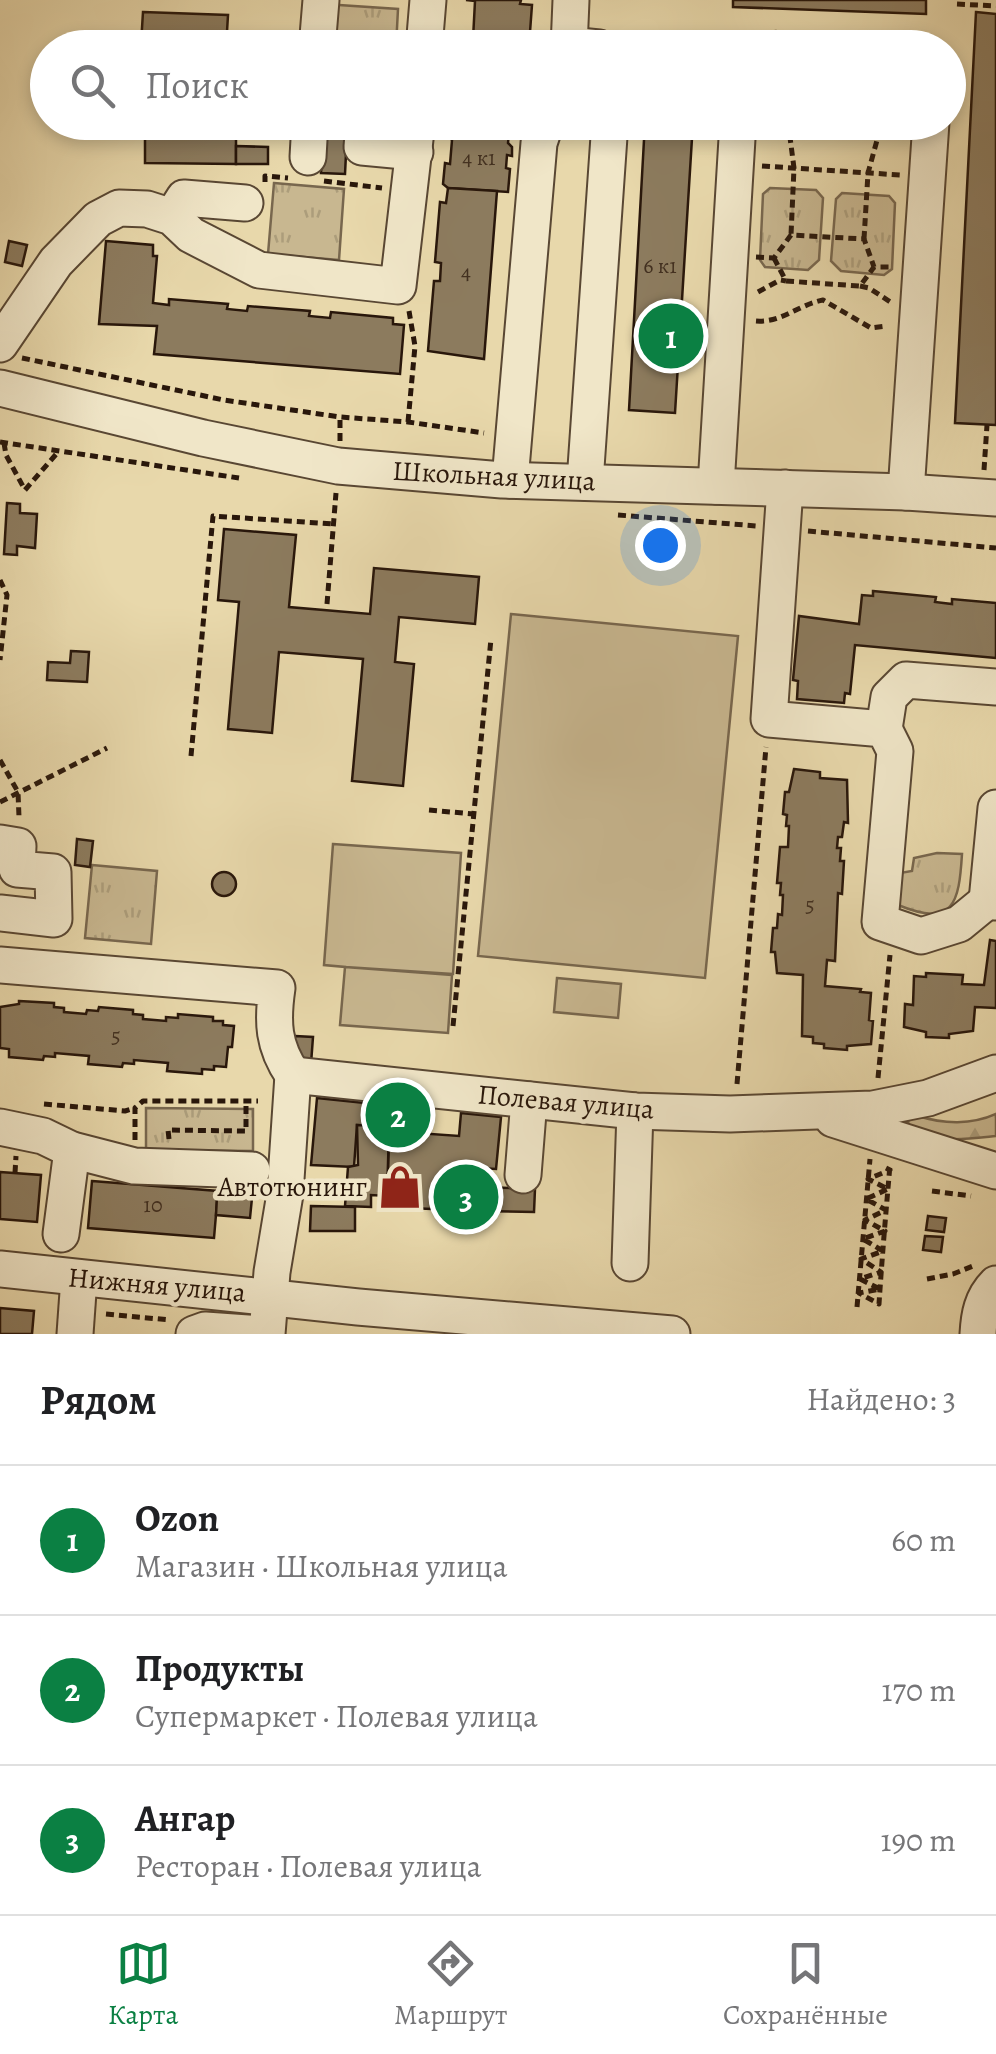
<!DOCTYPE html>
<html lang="ru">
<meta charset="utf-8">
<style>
:root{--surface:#fff;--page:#f2f2f2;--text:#202124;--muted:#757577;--line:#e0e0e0;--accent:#0b8043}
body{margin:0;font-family:Alegreya,serif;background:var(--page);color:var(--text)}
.you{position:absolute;left:660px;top:545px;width:35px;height:35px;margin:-25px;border:8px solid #fff;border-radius:50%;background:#1a73e8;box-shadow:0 0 0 15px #1a73e833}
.badge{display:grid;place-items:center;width:65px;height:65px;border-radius:50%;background:var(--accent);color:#fff;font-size:32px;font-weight:700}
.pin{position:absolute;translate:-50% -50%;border:5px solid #fff;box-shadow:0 2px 10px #0006}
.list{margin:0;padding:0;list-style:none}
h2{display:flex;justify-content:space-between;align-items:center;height:130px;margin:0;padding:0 40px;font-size:42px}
h2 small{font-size:32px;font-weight:400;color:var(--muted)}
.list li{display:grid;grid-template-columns:65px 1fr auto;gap:30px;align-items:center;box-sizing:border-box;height:150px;padding:0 40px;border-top:2px solid var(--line)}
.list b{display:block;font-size:38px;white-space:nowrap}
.list p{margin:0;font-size:32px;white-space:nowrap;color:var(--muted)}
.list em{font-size:32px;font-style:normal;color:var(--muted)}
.icon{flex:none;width:55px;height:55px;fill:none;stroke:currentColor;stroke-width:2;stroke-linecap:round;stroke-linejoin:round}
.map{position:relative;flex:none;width:996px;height:1334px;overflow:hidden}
.search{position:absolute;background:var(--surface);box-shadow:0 5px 15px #0003;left:30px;right:30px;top:30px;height:110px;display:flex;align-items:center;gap:25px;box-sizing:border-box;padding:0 35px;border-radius:55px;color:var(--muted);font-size:38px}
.sheet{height:580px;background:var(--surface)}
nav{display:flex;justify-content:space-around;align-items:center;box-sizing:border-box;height:140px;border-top:2px solid var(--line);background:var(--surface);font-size:28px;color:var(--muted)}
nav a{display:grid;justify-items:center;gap:5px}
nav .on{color:var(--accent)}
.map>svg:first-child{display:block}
.green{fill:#c8b790;stroke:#78674e;stroke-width:2.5}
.forest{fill:url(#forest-firs);stroke:#78674e;stroke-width:2.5}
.park{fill:url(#park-tufts);stroke:#78674e;stroke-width:2.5}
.building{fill:#8c7b5e;stroke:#29170b;stroke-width:2.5}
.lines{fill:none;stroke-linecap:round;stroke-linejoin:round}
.minor-casing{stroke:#594733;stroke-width:39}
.path{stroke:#29170b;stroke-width:5;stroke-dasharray:8 5;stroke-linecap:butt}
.minor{stroke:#f0e6c8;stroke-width:35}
.labels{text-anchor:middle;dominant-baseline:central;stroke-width:9;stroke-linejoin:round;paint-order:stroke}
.number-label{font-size:22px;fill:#423020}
.street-label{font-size:28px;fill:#29170b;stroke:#f0e6c8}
.poi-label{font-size:28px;fill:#29170b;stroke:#f0e6c8;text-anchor:end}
</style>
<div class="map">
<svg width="996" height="1334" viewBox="0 0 996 1334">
<defs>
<pattern id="forest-firs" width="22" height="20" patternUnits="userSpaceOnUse" patternTransform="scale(2.5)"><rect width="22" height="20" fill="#c8b790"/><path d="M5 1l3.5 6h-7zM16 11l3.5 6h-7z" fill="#ac9d7b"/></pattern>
<pattern id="park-tufts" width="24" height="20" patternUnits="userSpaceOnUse" patternTransform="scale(2.5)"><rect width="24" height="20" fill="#c8b790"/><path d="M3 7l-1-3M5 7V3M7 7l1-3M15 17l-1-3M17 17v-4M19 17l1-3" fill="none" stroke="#ac9d7b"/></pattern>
</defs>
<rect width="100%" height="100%" fill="#e8d8ab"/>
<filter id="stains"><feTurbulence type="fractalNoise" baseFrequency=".002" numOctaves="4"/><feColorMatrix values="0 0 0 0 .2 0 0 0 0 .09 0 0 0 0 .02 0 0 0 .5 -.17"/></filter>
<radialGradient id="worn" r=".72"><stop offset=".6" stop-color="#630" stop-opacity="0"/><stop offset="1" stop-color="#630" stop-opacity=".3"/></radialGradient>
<g class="green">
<polygon points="511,614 738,636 705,978 478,956"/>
<polygon points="333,844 461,853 453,974 345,967 452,975 448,1033 340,1025 345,967 324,965"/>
<polygon points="557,978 621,984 618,1018 554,1012"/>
</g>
<path class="forest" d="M996,1114V1136C967,1139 936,1144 909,1128L908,1121L918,1116C943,1124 972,1125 996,1114Z"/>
<g class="park">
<polygon points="324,4 398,9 396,47 322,48"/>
<polygon points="274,183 344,189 339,260 268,254"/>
<polygon points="770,188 816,190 823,198 819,260 808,270 765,267 760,260 763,194"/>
<polygon points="842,193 889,196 895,203 892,269 884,275 841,271 831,261 836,199"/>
<path d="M937,853L962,854C959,903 954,928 898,905L900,873L912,871L914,858Z"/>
<polygon points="92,865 157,871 151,944 85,938"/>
<polygon points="146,1108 253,1109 253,1151 146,1150"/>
</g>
<g class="building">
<polygon points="466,0 521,0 520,4 532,5 530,32 534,37 534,44 529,43 529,48 467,48 467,42 473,39 475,1"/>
<polygon points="733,0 926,0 926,14 733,7"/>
<polygon points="143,12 228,15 226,48 141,44"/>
<polygon points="976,12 996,14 996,425 955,423"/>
<polygon points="448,122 510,122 508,143 512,147 512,156 507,155 506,168 510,169 508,192 448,188 443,184 445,163 450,164 452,140 448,136"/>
<polygon points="645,122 693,122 675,413 629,410"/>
<polygon points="145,127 236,128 236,164 145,163"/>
<polygon points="323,132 347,134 345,174 321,173"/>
<polygon points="236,146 268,147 268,164 236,164"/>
<polygon points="448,188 497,191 484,359 428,351 434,281 440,281 441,263 435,262 440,202 446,203"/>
<polygon points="9,241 27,245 22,266 5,262"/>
<polygon points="106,241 153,245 153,256 157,256 153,303 169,305 169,299 228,304 227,309 247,311 248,306 310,311 309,316 330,318 331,312 393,318 393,324 404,325 400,374 154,354 157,326 99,324"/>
<polygon points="7,503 20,504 20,513 37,514 35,548 17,546 17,555 4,554"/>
<polygon points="224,529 296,535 289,607 370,614 374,568 479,577 475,624 399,617 395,662 414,664 403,786 352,781 363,659 279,652 272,733 228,729 239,602 218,600"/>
<polygon points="873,591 936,597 935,602 952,604 952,599 996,603 996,658 855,645 850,694 845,693 844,703 797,699 798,681 793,680 799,616 859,624 862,595 873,596"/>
<polygon points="71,651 89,652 87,682 47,680 48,662 70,663"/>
<polygon points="794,769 820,772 820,778 847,780 848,823 844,822 842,837 838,837 837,848 841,848 840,861 844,861 842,894 838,893 835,961 827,960 825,986 861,989 860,992 871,993 869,1020 873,1021 871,1044 847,1046 847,1050 824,1048 824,1044 813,1043 813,1037 802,1036 803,975 777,973 775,952 771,952 773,928 777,928 778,914 782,915 783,895 780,895 781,883 777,883 780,847 788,847 789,826 786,826 787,815 783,814 785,792 789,792"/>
<polygon points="77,839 93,841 90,867 75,865"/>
<circle cx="224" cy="884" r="12"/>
<polygon points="990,940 996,941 996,1008 975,1007 973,1031 949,1034 949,1038 926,1037 926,1032 904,1027 905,1004 913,1005 914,976 926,977 926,973 963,975 962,984 984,985"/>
<polygon points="19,1001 54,1003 54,1007 64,1008 64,1012 86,1014 87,1010 98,1011 99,1007 133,1010 133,1014 143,1015 143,1019 166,1021 166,1017 178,1018 178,1014 213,1017 213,1021 223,1021 223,1025 234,1026 232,1047 228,1047 226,1067 214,1066 214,1070 202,1069 202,1074 167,1071 168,1063 134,1060 134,1064 123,1063 122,1067 88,1064 89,1056 55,1053 55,1057 44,1056 43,1060 9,1057 9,1049 0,1048 0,1007 19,1004"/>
<polygon points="295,1036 313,1037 311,1064 292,1063"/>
<polygon points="317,1098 423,1109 420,1129 357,1125 354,1167 311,1165"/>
<polygon points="461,1113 501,1117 496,1169 479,1168 477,1211 387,1207 389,1131 459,1136"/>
<polygon points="357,1125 377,1126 377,1131 389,1131 387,1196 371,1195 371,1207 345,1206 348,1167 358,1165"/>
<polygon points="0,1172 41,1175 37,1222 0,1219"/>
<polygon points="92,1181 218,1191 214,1238 88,1228"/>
<polygon points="478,1187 535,1189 534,1212 477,1211"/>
<polygon points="217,1196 252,1198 250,1218 216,1215"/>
<polygon points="311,1206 355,1207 355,1231 310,1231"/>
<polygon points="928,1216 946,1218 944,1232 926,1230"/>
<polygon points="925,1236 943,1237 941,1252 923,1250"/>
<polygon points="0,1308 34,1311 32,1334 0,1334"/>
</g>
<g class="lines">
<g class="minor-casing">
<g id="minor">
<polyline points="569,45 599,48"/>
<polyline points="317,48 321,0"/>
<polyline points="424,48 428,0"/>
<polyline points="569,48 571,0"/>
<polyline points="364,122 362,147 415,152"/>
<polyline points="308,157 310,122"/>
<polyline points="172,217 184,198 245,203"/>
<polyline points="0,344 56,262 98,219 119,208 147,209 172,217 191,235 259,270 398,286 417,122"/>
<polyline points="0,388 203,438 338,466 502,480 906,492 996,498"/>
<polyline points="510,480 539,143 546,122"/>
<polyline points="585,482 610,122"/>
<polyline points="716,486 738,122"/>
<polyline points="785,488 769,719 884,729 895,751 880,922 921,936 959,924 987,901"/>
<polyline points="906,492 931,122"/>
<polyline points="884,729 889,697 906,680 996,687"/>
<polyline points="996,808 987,901 996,902"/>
<polyline points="0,843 18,846 17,869 53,872 54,919 0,913"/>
<path d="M0,965L277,988C272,1022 273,1046 293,1075"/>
<polyline points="293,1075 635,1111 730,1114 873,1109 928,1098 996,1073"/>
<polyline points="833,1119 996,1171"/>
<polyline points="0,1127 43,1136 72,1150 134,1166 252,1170"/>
<polyline points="523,1175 529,1100"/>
<polyline points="61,1234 72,1150"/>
<polyline points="630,1263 635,1111"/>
<polyline points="0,1269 358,1307 672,1334"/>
<polyline points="75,1334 79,1278"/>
<polyline points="194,1334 205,1330 263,1334"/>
<polyline points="267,1334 272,1272 285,1194 293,1075"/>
<path d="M978,1334C979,1315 982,1298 996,1284"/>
</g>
</g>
<g class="path">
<polyline points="957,4 996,6"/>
<polyline points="774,30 776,48"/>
<polyline points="904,48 907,38"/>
<polyline points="788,122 794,168 791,235"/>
<polyline points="762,166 900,175"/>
<polyline points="324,181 382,188"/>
<polyline points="265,182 265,176 288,178"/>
<polyline points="864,239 868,173 882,122"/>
<polyline points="756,257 774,258 791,235 864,239 874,267 893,267"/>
<polyline points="774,258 786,281 860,286 874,267"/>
<polyline points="860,286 869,288 892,303"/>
<polyline points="758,292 780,280 786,281"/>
<path d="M756,321C781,323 798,305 823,300L871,328L887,326"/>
<polyline points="22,358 224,400 340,417 408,422 484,433"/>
<polyline points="408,422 415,346 409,311"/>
<polyline points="340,441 340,417"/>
<polyline points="0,442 239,478"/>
<polyline points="4,443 6,455 25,490 58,452"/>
<polyline points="984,470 987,425"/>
<polyline points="618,515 757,526"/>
<polyline points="808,531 996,548"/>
<polyline points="0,580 7,595 0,660"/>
<polyline points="327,604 336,493"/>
<polyline points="191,756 213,516 334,524"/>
<polyline points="0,760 18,792 19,817"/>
<polyline points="0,802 107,748"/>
<polyline points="429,810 473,814"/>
<polyline points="453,1026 491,639"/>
<polyline points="878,1078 890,955"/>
<polyline points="737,1084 766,747"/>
<polyline points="44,1104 125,1111 135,1108"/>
<polyline points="169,1139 168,1130 246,1131 246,1101"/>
<polyline points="135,1140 135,1108 143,1101 258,1101"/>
<path d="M886,1168L890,1170L868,1179L888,1189L866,1199L886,1210L865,1220L885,1231L863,1239L883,1251L861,1259L881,1272L860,1279L880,1289L859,1293L879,1304C882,1258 886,1211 890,1165"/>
<polyline points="15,1173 16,1156"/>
<polyline points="932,1191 971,1196"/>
<polyline points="927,1279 953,1274 973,1266"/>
<polyline points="857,1307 870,1159"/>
<polyline points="106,1314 170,1320"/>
</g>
<use href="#minor" class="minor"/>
</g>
<defs>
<g id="shop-bare" transform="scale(3.45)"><path d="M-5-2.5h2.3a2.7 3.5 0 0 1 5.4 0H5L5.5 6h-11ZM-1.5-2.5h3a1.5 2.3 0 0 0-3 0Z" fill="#8f2418" stroke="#f0e6c8" stroke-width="2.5" paint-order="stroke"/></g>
</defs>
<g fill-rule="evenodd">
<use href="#shop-bare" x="400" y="1187"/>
</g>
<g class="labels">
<g class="number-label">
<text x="479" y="158">4 к1</text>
<text x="660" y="266">6 к1</text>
<text x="466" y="272">4</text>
<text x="810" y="905">5</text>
<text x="116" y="1036">5</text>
<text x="153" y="1205">10</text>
</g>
<g class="street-label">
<text transform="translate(494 476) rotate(3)">Школьная улица</text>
<text transform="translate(566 1102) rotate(5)">Полевая улица</text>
<text transform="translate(157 1285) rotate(5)">Нижняя улица</text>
</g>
<g class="poi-label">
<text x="367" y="1187">Автотюнинг</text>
</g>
</g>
<rect width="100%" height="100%" filter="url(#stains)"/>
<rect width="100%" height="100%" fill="url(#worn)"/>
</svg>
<div class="you"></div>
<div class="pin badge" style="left:671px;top:336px">1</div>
<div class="pin badge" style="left:398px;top:1115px">2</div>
<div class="pin badge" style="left:466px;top:1197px">3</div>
<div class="search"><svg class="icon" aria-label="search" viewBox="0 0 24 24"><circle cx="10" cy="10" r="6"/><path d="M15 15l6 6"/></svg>Поиск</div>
</div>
<section class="sheet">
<h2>Рядом<small>Найдено: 3</small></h2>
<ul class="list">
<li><span class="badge">1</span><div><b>Ozon</b><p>Магазин · Школьная улица</p></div><em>60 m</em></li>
<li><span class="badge">2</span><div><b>Продукты</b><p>Супермаркет · Полевая улица</p></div><em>170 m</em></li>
<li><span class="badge">3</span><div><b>Ангар</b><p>Ресторан · Полевая улица</p></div><em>190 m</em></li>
</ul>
</section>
<nav>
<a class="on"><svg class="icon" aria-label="map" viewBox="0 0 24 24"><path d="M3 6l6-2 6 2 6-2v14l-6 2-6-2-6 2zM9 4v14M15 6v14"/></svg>Карта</a>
<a><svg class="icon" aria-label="directions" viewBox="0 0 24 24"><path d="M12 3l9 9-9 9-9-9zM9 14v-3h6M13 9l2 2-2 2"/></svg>Маршрут</a>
<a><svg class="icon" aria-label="saved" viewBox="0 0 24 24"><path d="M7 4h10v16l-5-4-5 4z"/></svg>Сохранённые</a>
</nav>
